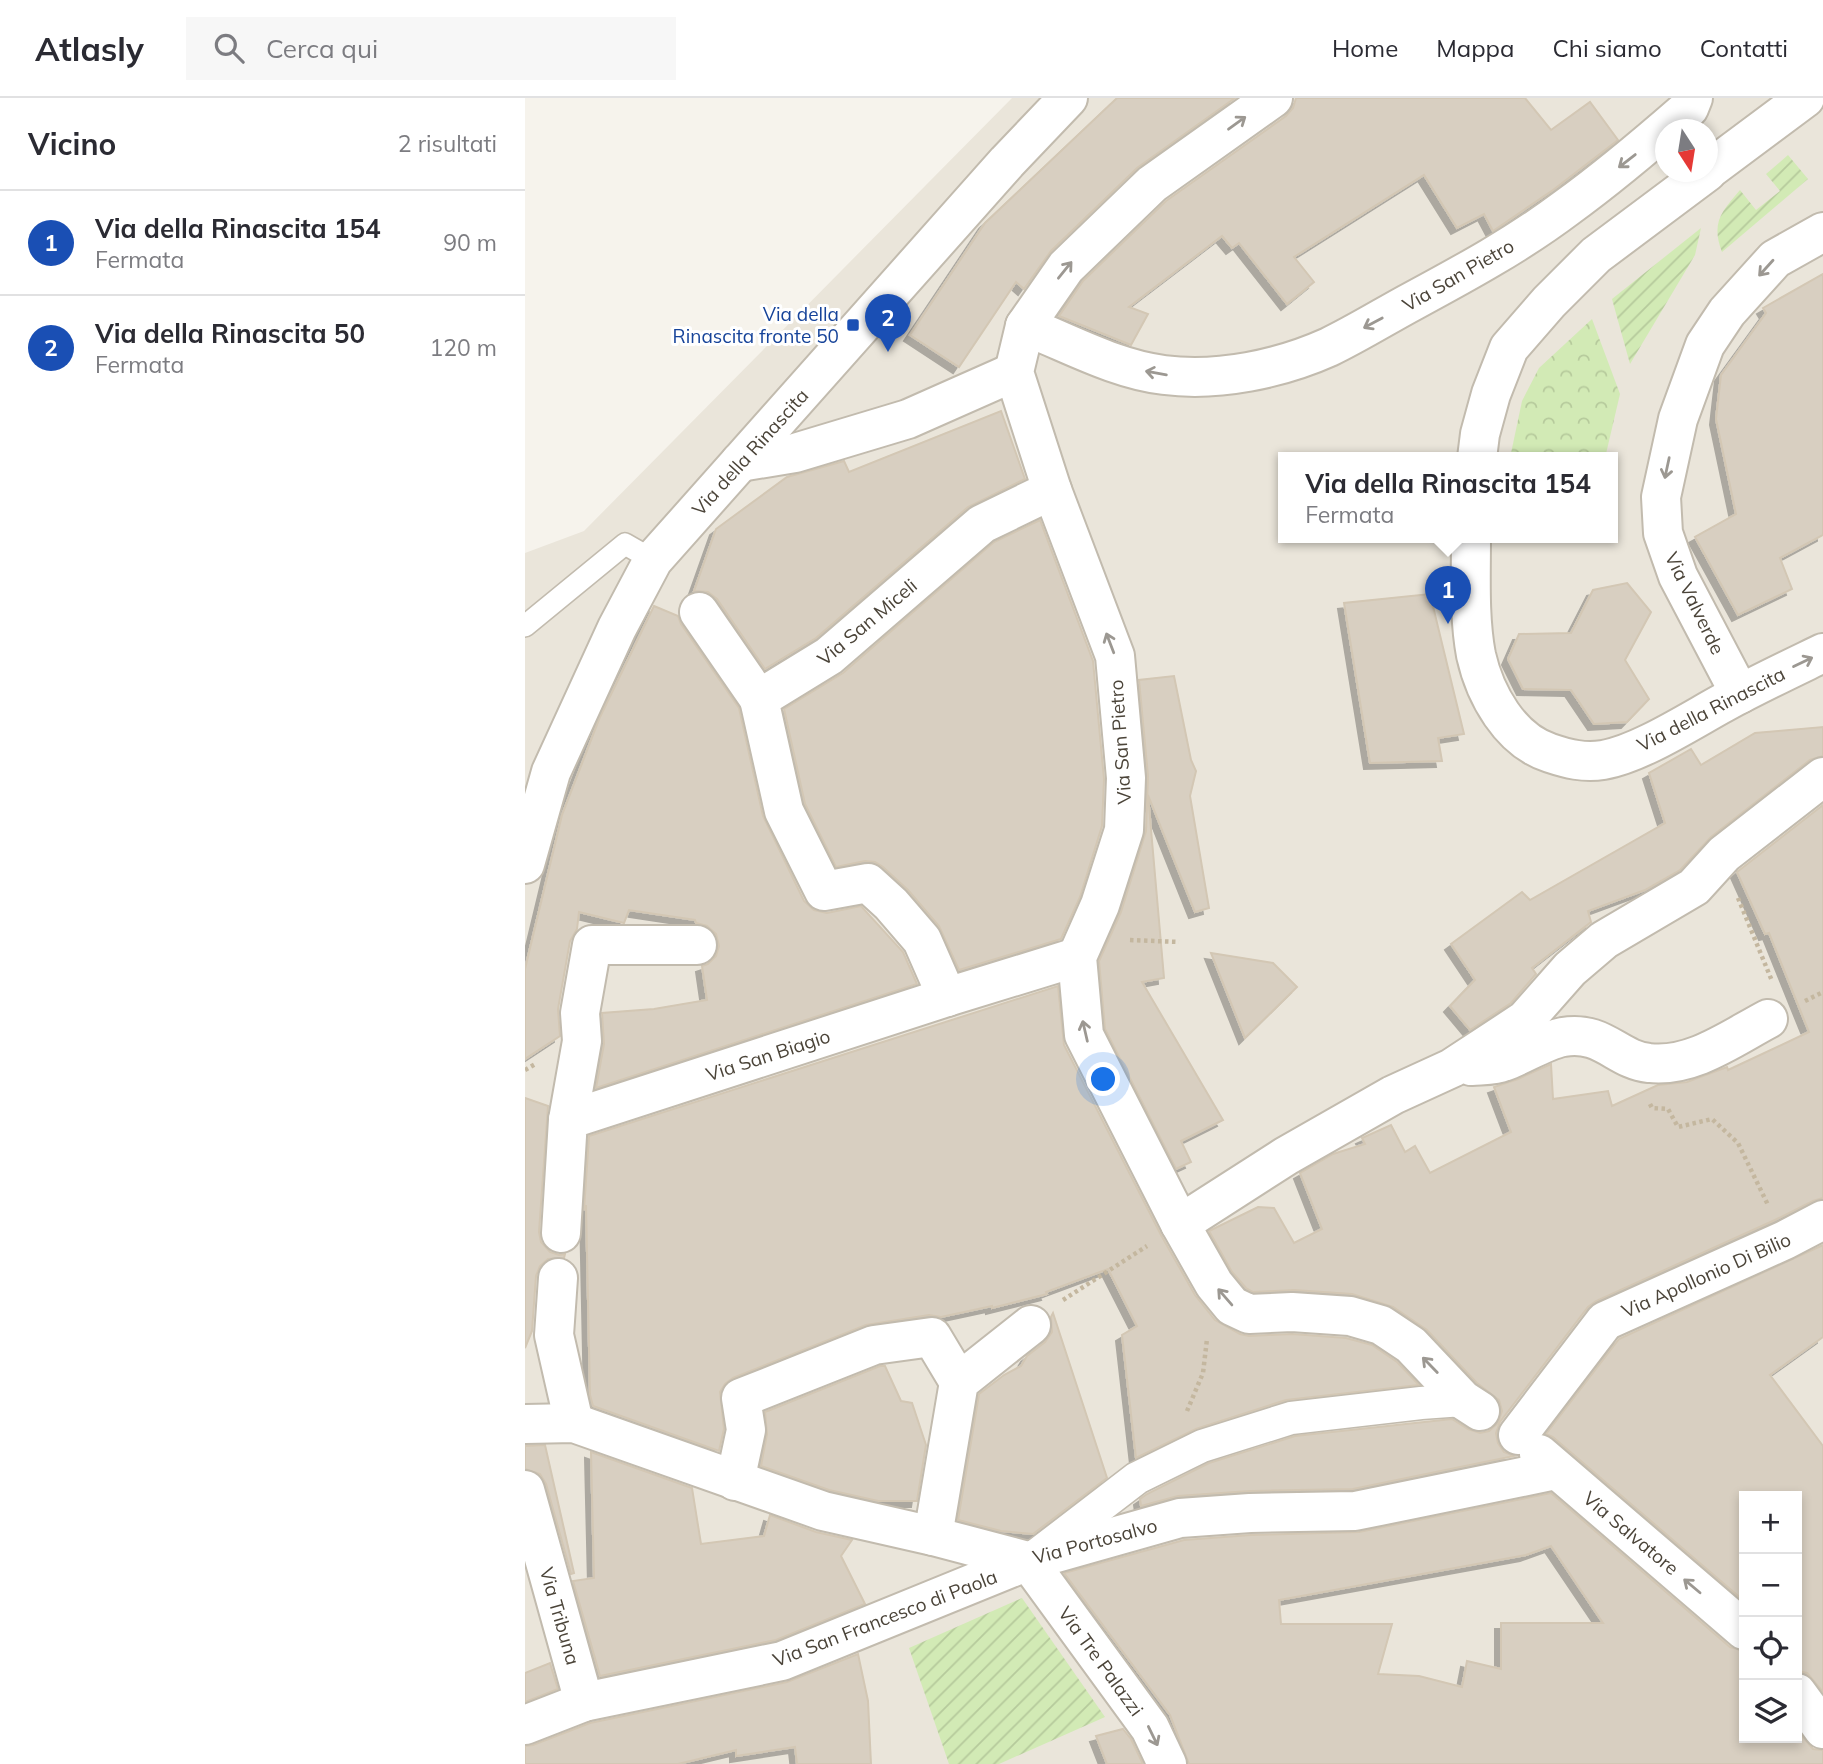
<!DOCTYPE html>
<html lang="it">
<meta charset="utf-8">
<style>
:root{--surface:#fff;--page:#f7f7f7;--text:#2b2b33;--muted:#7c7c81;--line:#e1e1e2;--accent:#1a73e8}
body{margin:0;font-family:Mulish,sans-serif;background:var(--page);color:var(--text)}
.controls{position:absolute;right:21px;bottom:21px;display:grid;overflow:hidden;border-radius:0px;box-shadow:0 4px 10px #0003}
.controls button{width:63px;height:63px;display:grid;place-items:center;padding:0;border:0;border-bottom:2px solid var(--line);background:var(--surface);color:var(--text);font:35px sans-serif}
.compass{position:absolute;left:1130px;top:21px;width:63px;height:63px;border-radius:50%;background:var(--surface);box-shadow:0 4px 10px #0003;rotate:168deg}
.you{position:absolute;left:579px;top:982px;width:24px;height:24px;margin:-18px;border:5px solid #fff;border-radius:50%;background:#1a73e8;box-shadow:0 0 0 10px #1a73e833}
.badge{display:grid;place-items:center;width:46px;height:46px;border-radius:50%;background:var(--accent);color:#fff;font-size:23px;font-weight:700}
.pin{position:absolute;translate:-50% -58px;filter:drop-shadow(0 2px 4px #0008)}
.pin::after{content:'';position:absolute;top:37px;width:24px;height:21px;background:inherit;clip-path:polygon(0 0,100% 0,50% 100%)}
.popup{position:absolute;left:753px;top:354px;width:340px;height:91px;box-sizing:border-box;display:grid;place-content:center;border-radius:0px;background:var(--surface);filter:drop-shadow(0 2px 5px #0005);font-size:23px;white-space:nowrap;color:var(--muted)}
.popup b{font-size:26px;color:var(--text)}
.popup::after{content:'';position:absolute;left:50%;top:100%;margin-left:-14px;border:14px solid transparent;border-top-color:var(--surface)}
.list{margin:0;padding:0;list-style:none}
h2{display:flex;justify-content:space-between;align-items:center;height:91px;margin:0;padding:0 28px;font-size:30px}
h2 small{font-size:23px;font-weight:400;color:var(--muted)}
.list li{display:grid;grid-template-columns:46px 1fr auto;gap:21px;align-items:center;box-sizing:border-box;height:105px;padding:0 28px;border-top:2px solid var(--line)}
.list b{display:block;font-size:26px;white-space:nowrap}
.list p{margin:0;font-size:23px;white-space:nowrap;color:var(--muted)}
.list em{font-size:23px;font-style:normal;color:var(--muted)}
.icon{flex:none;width:38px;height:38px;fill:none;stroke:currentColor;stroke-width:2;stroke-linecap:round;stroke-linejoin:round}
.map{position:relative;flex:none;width:1298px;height:1666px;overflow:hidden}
header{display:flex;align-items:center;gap:42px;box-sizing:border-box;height:98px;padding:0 35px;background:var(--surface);border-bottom:2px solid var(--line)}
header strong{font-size:33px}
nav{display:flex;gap:38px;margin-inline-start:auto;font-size:24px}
.search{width:490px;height:63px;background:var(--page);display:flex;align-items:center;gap:18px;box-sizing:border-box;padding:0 24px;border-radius:0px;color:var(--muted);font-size:26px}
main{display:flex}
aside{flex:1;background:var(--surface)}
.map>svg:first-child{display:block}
.residential{fill:#eae5da;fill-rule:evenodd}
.park{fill:url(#park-crowns)}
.garden{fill:url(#garden-furrows)}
.building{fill:#d8cfc1;stroke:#d3c7b4;stroke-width:2;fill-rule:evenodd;filter:url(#shadow)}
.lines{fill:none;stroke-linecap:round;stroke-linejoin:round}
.service-casing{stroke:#c2bbae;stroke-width:24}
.pedestrian-casing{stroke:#c2bbae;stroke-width:35}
.minor-casing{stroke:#c2bbae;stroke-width:42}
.tertiary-casing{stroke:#c2bbae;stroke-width:42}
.path{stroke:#c4b79f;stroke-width:4.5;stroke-dasharray:3.5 3.5;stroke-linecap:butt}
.service{stroke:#fff;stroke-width:21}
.pedestrian{stroke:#fff;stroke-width:32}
.minor{stroke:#fff;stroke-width:38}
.tertiary{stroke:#fff;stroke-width:38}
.oneway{stroke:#9c9892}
.transit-dot{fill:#1a4fb4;stroke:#fff;stroke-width:2.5}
.labels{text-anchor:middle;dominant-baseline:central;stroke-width:6;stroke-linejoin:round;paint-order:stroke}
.street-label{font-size:19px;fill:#4b4439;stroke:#fff}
.transit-label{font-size:19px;fill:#164399;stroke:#fff;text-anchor:end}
</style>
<header>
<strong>Atlasly</strong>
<div class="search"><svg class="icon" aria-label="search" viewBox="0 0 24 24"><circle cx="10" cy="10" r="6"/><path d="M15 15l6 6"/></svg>Cerca qui</div>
<nav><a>Home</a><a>Mappa</a><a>Chi siamo</a><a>Contatti</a></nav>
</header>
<main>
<aside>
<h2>Vicino<small>2 risultati</small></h2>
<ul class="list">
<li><span class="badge" style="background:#1a4fb4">1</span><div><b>Via della Rinascita 154</b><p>Fermata</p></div><em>90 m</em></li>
<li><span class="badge" style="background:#1a4fb4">2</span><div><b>Via della Rinascita 50</b><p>Fermata</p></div><em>120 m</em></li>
</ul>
</aside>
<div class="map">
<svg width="1298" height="1666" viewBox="0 0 1298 1666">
<defs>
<pattern id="park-crowns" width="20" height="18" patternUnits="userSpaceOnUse" patternTransform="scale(1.75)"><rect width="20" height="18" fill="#d2eab5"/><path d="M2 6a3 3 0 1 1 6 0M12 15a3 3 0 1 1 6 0" fill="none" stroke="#b6ca9c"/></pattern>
<pattern id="garden-furrows" width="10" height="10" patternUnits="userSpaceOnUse" patternTransform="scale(1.75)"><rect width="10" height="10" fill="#d2eab5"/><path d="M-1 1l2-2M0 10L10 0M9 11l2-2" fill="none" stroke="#b6ca9c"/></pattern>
<filter id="shadow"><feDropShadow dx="-6" dy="6" stdDeviation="0" flood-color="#0004"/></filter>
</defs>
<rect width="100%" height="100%" fill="#f6f3ec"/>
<path class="residential" d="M487,0H1298V1666H0V455L59,433ZM1140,32H1182V74H1140ZM758,360H1088V440H758ZM1219,1398H1272V1640H1219Z"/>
<polygon class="park" points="1067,221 1095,296 1080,360 985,360 997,303 1014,270"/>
<g class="garden">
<path d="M1263,57L1283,81L1197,154C1186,125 1196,114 1215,92L1231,112L1255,93L1241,76Z"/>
<polygon points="1176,130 1170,157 1105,266 1087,201"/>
<polygon points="497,1500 580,1619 474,1666 424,1666 384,1550"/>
</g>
<g class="building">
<polygon points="592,0 710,0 612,70 526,153 499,191 491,184 434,269 385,237 460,125"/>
<polygon points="771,0 1000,0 1026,32 1065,4 1093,42 1028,92 968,133 959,116 932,130 899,77 769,159 789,184 762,206 714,145 707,150 697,138 604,209 623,216 606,247 534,218 558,183 641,103 761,18 768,10"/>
<polygon points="1298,176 1298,437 1255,460 1267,491 1213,517 1170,439 1211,416 1191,321 1196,277 1241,215 1238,210"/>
<polygon points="476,313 500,381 443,409 291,540 240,571 192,501 183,494 169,493 191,431 262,379 319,363 324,374"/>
<polygon points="515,422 568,563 579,681 577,728 555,799 536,841 434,872 414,828 383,792 358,769 350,764 340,763 311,769 280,706 259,611 318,575 469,444"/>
<polygon points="1102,485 1126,514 1100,562 1124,601 1102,624 1069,626 1046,592 998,591 983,561 994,536 1046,535 1068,492"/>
<polygon points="905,496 939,636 913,640 917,663 845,665 819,505"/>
<polygon points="129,508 153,518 156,526 214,610 238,718 279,803 289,812 302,815 336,808 378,854 392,886 71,990 79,946 77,915 129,911 182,902 177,868 183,866 191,858 194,848 191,836 182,828 171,825 170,822 104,812 99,825 54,814 52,831 45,843 33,911 35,938 0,961 0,871 37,717 75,619"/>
<polygon points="649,578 666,662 671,673 665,698 684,810 670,814 623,697 639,880 617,884 698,1022 656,1043 666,1064 651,1071 580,931 574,863 596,814 621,733 623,678 614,582"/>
<polygon points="1298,629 1298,658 1285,662 1186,739 1155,772 1120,792 1063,813 1066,824 1007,870 1011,876 986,905 945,932 925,908 950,882 926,846 997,794 1005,802 1140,725 1124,675 1166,651 1176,667 1230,635"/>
<polygon points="1298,707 1298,1100 1288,1103 1250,1122 1071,1203 1063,1209 975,1324 971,1335 973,1345 979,1354 989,1358 828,1391 725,1393 653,1398 616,1408 615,1401 622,1396 684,1365 770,1338 927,1321 943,1331 955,1335 964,1333 973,1325 977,1313 974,1302 952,1285 902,1232 868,1209 827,1196 769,1192 728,1194 721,1190 707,1174 684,1133 733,1109 749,1110 769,1145 797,1131 775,1075 808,1056 840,1046 837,1040 866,1027 880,1054 890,1048 905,1075 986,1034 969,989 993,981 1026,966 1028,1001 1083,993 1087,1008 1133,987 1162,984 1202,969 1203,972 1284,934 1244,835 1240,836 1212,774"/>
<polygon points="686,855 748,865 772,889 720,940"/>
<polygon points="533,888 539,947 636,1137 670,1197 690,1222 715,1236 724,1238 767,1236 821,1240 847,1247 872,1264 894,1287 761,1302 671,1331 611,1360 597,1237 612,1228 583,1171 521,1194 522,1196 467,1210 467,1208 416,1219 404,1217 341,1227 208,1280 200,1286 195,1294 199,1331 194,1353 68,1308 65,1297 61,1107 59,1112 64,1038"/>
<polygon points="0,1000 23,1008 14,1134 16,1144 25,1154 34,1157 40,1156 39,1160 23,1161 15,1168 11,1178 7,1233 0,1250"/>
<polygon points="1298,1147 1298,1239 1245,1277 1298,1348 1298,1594 1282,1575 1272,1573 1272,1398 1219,1398 1219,1503 1028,1339 1021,1336 1094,1241"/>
<polygon points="528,1215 582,1380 508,1436 476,1433 433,1422 454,1296 479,1277 496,1268 502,1258 520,1244 527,1234 526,1219"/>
<polygon points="355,1268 360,1268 376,1303 387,1305 401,1347 392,1403 353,1403 304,1392 236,1368 242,1336 240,1314"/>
<polygon points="20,1347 49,1475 46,1476 21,1386 15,1376 0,1371 0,1348"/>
<polygon points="66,1354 167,1390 176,1446 239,1438 245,1417 291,1434 327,1442 316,1458 340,1506 251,1542 75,1578 48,1483 69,1480"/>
<path d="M1026,1395L1205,1549L1219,1553V1640H1272V1632L1288,1651L1298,1652V1666H664L645,1617L539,1475L659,1442L726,1437L834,1434ZM1026,1448L1078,1525H976V1571L942,1563L937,1589L894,1578L853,1576L867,1526H756L754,1502L1001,1457Z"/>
<polygon points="333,1556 343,1603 346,1666 272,1666 270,1649 211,1658 211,1652 153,1666 0,1666 0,1648 8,1647 65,1625 262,1584"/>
<polygon points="25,1565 33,1591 0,1604 0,1575"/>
<polygon points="598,1631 606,1641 618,1666 582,1666 571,1638"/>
</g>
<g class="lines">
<g class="service-casing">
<polyline id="service" points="0,528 100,446 128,462"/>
</g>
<g class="pedestrian-casing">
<polyline id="pedestrian" points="513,1456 612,1380 677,1348 766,1320 896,1305 938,1302"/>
</g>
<g class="minor-casing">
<g id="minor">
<polyline points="748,0 627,86 541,169 500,228 489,274 527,392 590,558 601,680 599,732 575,807 552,859 559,937 655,1126 689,1186 707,1208 724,1216 767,1214 825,1218 856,1227 886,1247 938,1302 955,1313"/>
<path d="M500,228C546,246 590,271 639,277C693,284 755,271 804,249C833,235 860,218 888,203C940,175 993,146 1041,110C1084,79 1124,45 1164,10L1168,0"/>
<polyline points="215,364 270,355 383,321 489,274"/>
<polyline points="174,514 234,601"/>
<polyline points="422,899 397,842 366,806 343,785 299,793 259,713 234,601 304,558 457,426 527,392"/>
<path d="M946,968C957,967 969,968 978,964C998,957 1018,943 1038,939C1078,932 1092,962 1124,965C1167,970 1207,940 1243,921"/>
<polyline points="43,1022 57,943 55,915 67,847 172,847"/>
<polyline points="655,1126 761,1058 868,997 927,970 1000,922 1045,871 1079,842 1169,789 1199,756 1298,679"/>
<polyline points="36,1135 43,1022 422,899 552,859"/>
<polyline points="33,1180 29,1237 49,1325"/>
<polyline points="0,1326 49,1325 298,1413 408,1438 503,1463 655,1420 725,1415 830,1413 1031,1372"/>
<polyline points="993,1337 1080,1223 1260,1142 1298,1122"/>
<polyline points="1014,1356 1219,1532"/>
<polyline points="210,1383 221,1332 216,1300 349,1247 407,1239 434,1284"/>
<polyline points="0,1392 59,1604"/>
<polyline points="408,1438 434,1284 506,1227"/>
<polyline points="1272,1595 1298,1631"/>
<polyline points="0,1627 59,1604 257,1563 503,1463 625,1630 642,1666"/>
</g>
</g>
<g class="tertiary-casing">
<g id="tertiary">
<polyline points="1182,73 1280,0"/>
<polyline points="952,360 955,336 966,296 984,250 1024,204 1071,157 1182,74"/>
<path d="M946,440C946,479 944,520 951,557C960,597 985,642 1025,655C1043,661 1059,665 1078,662C1114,656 1165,623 1198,605C1231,587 1265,571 1298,555"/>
<polyline points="1215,596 1153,478 1138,435 1136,399 1153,321 1180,247 1202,214 1250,161 1298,134"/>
<polyline points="0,766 26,674 92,530 128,462 482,64 543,0"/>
</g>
</g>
<g class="path">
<polyline points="1213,800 1247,883"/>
<polyline points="605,842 654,844"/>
<polyline points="1280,903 1298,894"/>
<polyline points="0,972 12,965"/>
<polyline points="1125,1006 1127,1010 1143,1011 1153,1029 1187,1021 1213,1045 1243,1107"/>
<polyline points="538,1202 622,1148"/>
<polyline points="662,1313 678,1275 682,1241"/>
</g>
<use href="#service" class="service"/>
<use href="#pedestrian" class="pedestrian"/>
<use href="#minor" class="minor"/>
<use href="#tertiary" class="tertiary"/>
</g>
<defs><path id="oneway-shaft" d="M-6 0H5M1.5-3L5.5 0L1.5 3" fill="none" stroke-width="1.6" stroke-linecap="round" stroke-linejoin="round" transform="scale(1.75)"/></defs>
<g class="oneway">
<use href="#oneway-shaft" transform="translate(712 25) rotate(-36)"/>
<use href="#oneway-shaft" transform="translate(1102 63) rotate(142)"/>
<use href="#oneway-shaft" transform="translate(1241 170) rotate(132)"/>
<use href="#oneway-shaft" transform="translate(540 172) rotate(-51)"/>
<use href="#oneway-shaft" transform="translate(848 225) rotate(152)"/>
<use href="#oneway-shaft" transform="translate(631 275) rotate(-170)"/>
<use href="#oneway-shaft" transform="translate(1142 370) rotate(102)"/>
<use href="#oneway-shaft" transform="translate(585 545) rotate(-111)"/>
<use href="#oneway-shaft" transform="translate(1278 564) rotate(-26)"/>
<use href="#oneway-shaft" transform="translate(560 933) rotate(-103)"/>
<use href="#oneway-shaft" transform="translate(700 1199) rotate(-131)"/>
<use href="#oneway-shaft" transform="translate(905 1267) rotate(-134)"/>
<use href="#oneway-shaft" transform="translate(1167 1488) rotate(-140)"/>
<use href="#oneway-shaft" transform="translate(628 1638) rotate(64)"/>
</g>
<rect class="transit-dot" x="321" y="220" width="14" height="14" rx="3.5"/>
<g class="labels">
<g class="street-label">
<text transform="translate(933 177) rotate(-30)">Via San Pietro</text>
<text transform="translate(225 354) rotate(-48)">Via della Rinascita</text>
<text transform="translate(1170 505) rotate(64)">Via Valverde</text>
<text transform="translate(342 524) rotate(-40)">Via San Miceli</text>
<text transform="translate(1186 611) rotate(-27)">Via della Rinascita</text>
<text transform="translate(595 644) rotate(-94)">Via San Pietro</text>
<text transform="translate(243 957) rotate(-18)">Via San Biagio</text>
<text transform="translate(1181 1177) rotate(-24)">Via Apollonio Di Bilio</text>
<text transform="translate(1106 1435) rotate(40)">Via Salvatore</text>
<text transform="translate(570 1443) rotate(-15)">Via Portosalvo</text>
<text transform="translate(35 1518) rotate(74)">Via Tribuna</text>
<text transform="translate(360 1520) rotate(-21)">Via San Francesco di Paola</text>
<text transform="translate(576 1563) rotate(54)">Via Tre Palazzi</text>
</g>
<g class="transit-label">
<text x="314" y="216">Via della<tspan x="314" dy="22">Rinascita fronte 50</tspan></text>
</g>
</g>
</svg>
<div class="controls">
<button>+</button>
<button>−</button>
<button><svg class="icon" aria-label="locate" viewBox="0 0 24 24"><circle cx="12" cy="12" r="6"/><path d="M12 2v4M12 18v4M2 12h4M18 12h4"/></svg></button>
<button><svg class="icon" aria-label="layers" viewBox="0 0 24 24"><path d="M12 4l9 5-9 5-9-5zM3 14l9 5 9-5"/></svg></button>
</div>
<svg class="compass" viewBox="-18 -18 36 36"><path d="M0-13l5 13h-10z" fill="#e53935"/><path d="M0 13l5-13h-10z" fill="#7c7c81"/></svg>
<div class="you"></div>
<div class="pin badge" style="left:923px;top:526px;background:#1a4fb4">1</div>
<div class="popup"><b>Via della Rinascita 154</b>Fermata</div>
<div class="pin badge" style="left:363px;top:254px;background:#1a4fb4">2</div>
</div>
</main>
